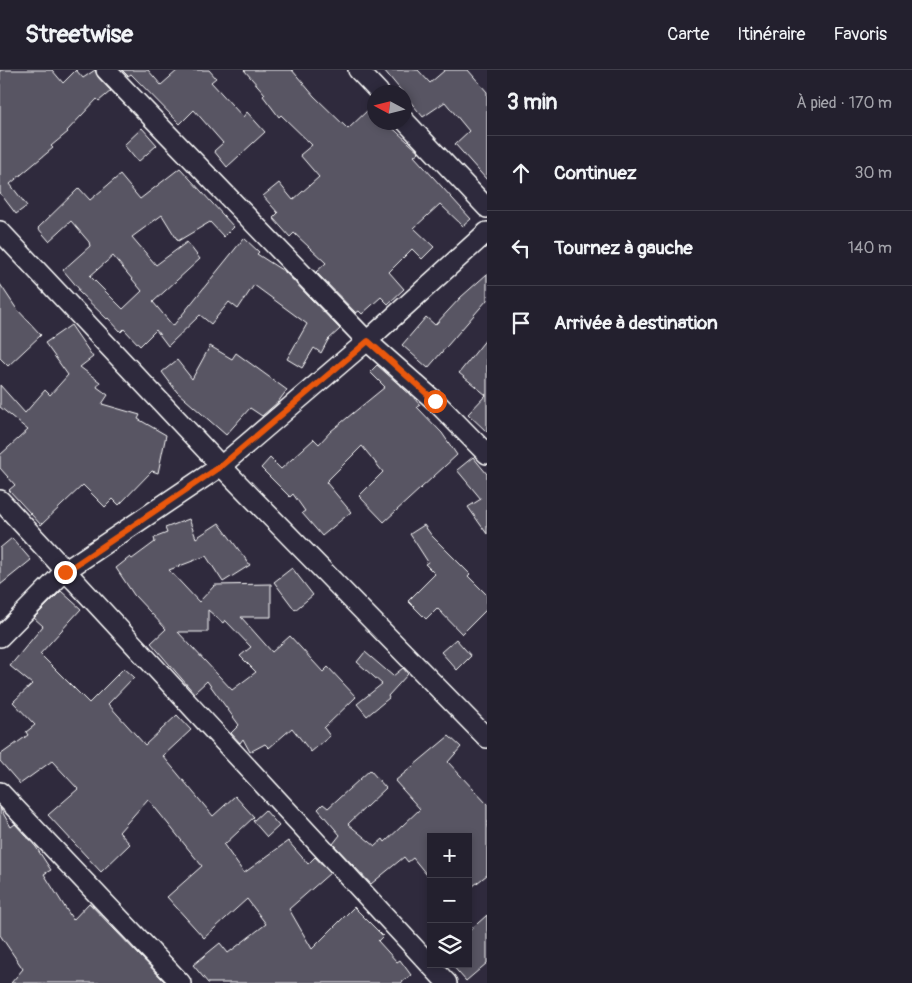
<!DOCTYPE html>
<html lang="fr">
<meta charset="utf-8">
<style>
:root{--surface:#23202e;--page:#2b2836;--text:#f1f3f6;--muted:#a3a3aa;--line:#403e4a}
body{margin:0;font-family:Pangolin,sans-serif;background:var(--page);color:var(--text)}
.controls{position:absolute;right:15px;bottom:15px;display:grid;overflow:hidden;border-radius:0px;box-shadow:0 2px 8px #0003}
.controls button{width:45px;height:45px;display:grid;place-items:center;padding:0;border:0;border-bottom:1px solid var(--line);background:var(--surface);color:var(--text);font:25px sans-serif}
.compass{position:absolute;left:367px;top:15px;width:45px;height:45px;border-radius:50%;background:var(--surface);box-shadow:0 2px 8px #0003;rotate:277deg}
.stop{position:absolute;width:15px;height:15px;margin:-11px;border:4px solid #ea580c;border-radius:50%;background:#fff}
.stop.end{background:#ea580c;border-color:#fff;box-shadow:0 1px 5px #0008}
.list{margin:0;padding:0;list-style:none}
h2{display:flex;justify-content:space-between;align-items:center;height:65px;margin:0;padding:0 20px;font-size:21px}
h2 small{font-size:16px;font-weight:400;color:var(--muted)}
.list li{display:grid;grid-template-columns:32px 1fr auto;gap:15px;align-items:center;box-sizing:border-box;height:75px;padding:0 20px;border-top:1px solid var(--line)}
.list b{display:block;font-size:19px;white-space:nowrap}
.list em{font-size:16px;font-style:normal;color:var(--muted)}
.icon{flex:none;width:28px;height:28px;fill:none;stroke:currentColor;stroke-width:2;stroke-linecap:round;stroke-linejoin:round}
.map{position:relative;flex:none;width:487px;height:913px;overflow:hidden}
header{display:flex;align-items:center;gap:30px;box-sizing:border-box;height:70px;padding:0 25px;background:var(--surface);border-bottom:1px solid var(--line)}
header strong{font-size:24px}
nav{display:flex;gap:28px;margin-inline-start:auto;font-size:18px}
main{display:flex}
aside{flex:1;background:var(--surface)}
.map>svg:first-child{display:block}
.building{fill:#595564;stroke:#fff;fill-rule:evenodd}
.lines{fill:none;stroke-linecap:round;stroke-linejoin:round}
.minor-casing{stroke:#fff;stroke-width:22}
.minor{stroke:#2f2a3d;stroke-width:19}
.route{stroke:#ea580c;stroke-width:6}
</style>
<header>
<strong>Streetwise</strong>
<nav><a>Carte</a><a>Itinéraire</a><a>Favoris</a></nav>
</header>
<main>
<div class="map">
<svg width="487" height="913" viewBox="0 0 487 913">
<rect width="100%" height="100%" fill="#2f2a3d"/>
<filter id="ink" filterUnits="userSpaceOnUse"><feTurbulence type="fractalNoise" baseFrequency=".02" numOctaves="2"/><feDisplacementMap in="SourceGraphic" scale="10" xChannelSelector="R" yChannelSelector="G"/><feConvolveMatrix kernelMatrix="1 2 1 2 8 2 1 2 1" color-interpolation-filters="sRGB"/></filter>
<g filter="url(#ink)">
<g class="building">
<polygon points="0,0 52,0 63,13 76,0 83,8 95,0 98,7 111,21 99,31 97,29 67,61 68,62 51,76 53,78 10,114 27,136 16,144 0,123"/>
<polygon points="122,0 148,0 161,15 178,0 209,0 216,8 211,12 243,47 247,42 265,62 227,97 214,81 223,73 194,40 180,54 131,4 128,6"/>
<polygon points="244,0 292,0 314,26 348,59 369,39 374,46 374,52 386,52 419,82 414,86 471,149 463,156 440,134 414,158 434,177 422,189 412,179 389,202 404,219 388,234 381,227 362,244 359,241 356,243 316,202 326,193 294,163 290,167 273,148 278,143 263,126 279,113 293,130 319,107 300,85 312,75 281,45 279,47 263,26 265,24"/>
<polygon points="384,0 418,0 430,13 445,0 468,0 487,22 487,110 455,74 469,61 445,32 423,47"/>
<polygon points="142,58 157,75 138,92 124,75"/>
<path d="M180,98L234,157L224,167L210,152L178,171L162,145L132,167L156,195L187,172L200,189L153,232L173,256L244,168L259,182L257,184L285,202L340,259L328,270L321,283L314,278L302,298L287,289L307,254L254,215L238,239L229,232L211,254L200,245L168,276L156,260L140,276L124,259L121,262L108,248L107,249L78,221L79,219L63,200L90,176L89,172L71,151L49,171L38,158L79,118L90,130L120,105L140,129ZM113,186L142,221L123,239L90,206Z"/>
<polygon points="487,204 487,230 428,298 402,275 426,247 435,255 461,227"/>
<polygon points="0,214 16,238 41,265 8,296 0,288"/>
<polygon points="71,255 93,287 80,297 100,312 97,317 108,325 102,334 140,345 138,349 166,365 158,403 152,401 119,435 113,429 105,437 83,415 41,455 9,420 15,415 0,398 0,385 28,360 0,337 0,315 25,343 45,320 50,325 68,305 45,273"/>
<polygon points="487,268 487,362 468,344 486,325 459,303"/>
<polygon points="210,276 232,289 236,283 287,320 278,332 262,346 250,338 226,365 177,322 162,302 177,290 192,309"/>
<polygon points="377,295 413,327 420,335 417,337 442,363 457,385 384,452 359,426 383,402 362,376 326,412 351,442 322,466 302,443 305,441 293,424 290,427 261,398 270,388 281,399 314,369 319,374 331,361 385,317 370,302"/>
<polygon points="473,387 487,404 487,464 468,437 481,429 457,400"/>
<path d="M189,449L196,468L219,453L250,495L223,512L206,486L169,500L199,532L215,515L271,514V547H241L272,582L290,566L323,602L328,597L356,627L324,658L330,666L311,682L292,658L269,678L265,674L250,682L243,669L240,673L231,663L239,655L207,611L194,623L151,573L166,559L134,525L116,498L130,487L132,489L155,472L154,468L167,463L165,458ZM208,540L223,553L225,550L251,577L240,586L256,602L232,620L178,562H208Z"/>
<polygon points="424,455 432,466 470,504 468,506 487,525 487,539 462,564 437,538 426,549 408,531 435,504 425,494 428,492 410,464"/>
<polygon points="12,468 31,490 0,515 0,478"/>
<polygon points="292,498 313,525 295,540 274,512"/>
<polygon points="61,521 81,539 40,584 89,633 124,598 134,607 108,634 145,675 177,645 191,660 163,686 213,746 235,726 254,747 224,775 244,803 288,771 308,794 315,787 330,803 289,839 312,879 354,837 383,866 378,871 397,892 400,890 411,905 401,913 208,913 193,895 220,873 228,883 266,854 247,829 204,868 167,827 202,796 148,729 119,762 130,774 101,802 48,745 78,719 52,691 20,714 0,691 0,685 28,665 26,662 35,655 13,632 32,614 10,596 43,556 34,548"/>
<polygon points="456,569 471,586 457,600 441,582"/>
<polygon points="365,582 393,606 403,598 408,604 388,626 389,628 367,646 357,634 382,614 357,592"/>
<polygon points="449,666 461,677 448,692 487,734 487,805 468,820 468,767 431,767 431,810 413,788 408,792 404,787 371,814 333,774 340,765 318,739 323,734 328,738 370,700 386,718 348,754 375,776 383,769 385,772 420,739 395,711"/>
<polygon points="0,738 11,757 15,754 36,777 51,800 44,804 73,850 89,833 166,913 11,913 23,899 0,865"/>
<polygon points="265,740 279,756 267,767 253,751"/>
<polygon points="487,845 487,893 466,911 451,894 468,894 468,862"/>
</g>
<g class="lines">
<g class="minor-casing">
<g id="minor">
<polyline points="106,0 367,271 435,331 487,384"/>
<polyline points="358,0 379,22"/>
<polyline points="404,50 487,138"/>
<polyline points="0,161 221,396 487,668"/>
<polyline points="0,430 447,913"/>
<polyline points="0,567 65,501 221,396 367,271 487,162"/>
<polyline points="0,722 181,913"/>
</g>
</g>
<use href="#minor" class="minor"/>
</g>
</g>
<g class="lines" filter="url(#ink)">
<polyline class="route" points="65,502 221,396 368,271 435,331"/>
</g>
</svg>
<div class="controls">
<button>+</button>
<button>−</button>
<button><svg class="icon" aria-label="layers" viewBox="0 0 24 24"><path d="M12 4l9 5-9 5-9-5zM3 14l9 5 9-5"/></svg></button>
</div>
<svg class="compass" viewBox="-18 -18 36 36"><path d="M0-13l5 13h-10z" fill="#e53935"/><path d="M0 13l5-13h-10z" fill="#a3a3aa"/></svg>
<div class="stop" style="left:435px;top:331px"></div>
<div class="stop end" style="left:65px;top:502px"></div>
</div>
<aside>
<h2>3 min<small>À pied · 170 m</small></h2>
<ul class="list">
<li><svg class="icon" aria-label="ahead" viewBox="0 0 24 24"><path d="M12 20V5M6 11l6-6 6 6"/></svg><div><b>Continuez</b></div><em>30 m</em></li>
<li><svg class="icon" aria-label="left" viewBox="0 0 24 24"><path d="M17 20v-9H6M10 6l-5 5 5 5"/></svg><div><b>Tournez à gauche</b></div><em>140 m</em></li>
<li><svg class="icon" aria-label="arrive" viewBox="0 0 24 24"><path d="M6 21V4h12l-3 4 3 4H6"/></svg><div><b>Arrivée à destination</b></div></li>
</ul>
</aside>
</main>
